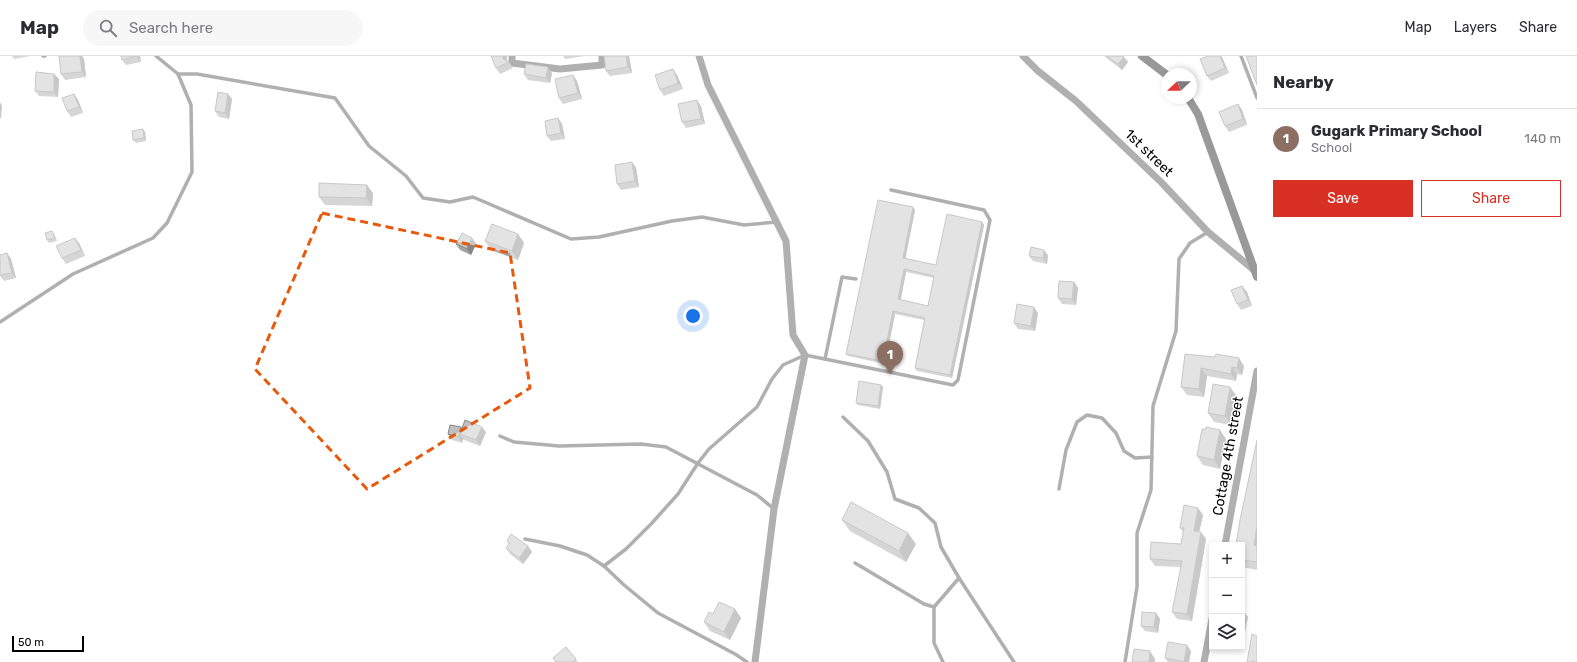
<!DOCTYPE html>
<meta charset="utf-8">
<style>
:root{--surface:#fff;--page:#f7f7f7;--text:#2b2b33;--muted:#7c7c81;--line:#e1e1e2;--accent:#d93025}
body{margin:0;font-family:Rubik,sans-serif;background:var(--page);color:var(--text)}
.controls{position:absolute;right:12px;bottom:12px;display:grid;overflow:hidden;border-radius:0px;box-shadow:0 2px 6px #0003}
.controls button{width:36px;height:36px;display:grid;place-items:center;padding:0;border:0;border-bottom:1px solid var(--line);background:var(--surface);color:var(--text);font:20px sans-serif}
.compass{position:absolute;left:1161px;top:12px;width:36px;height:36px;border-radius:50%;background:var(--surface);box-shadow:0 2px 6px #0003;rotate:248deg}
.scale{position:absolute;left:12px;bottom:10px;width:72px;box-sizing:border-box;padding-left:4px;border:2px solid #000;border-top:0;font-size:11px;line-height:14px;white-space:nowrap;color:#000;-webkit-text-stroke:3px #fff;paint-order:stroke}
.you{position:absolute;left:693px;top:260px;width:14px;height:14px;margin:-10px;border:3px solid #fff;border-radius:50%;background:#1a73e8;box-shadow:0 0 0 6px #1a73e833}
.badge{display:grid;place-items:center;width:26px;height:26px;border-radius:50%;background:var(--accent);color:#fff;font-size:13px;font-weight:700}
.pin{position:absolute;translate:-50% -33px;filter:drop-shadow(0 1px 2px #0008)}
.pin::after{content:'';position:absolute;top:21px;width:14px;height:12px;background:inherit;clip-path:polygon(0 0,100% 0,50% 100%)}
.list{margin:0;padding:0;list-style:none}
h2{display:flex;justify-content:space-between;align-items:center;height:52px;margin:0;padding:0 16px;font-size:17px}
h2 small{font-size:13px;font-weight:400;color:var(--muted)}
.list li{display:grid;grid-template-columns:26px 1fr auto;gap:12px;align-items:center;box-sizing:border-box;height:60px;padding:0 16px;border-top:1px solid var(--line)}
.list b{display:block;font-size:15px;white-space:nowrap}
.list p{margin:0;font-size:13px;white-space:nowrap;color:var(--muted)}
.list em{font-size:13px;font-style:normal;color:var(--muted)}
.actions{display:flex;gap:8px;padding:12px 16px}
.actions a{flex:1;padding:9px 0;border:1px solid var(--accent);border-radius:0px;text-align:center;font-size:14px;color:var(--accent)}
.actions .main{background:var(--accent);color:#fff}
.icon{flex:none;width:22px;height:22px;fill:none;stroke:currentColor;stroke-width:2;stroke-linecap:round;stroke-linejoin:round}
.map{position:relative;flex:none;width:1257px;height:606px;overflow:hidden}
header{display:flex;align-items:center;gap:24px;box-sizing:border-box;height:56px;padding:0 20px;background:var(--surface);border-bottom:1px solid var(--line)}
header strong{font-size:19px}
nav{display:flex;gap:22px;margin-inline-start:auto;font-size:14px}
.search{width:280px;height:36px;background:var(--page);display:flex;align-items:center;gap:10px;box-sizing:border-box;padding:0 14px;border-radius:22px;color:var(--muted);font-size:15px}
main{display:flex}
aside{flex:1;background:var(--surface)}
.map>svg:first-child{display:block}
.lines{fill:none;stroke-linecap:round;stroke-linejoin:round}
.lane{stroke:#505050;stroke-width:3.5}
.street{stroke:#505050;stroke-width:7}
.secondary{stroke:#1d1d1d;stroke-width:8}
.wall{fill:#a5a5a5;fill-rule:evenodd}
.shaded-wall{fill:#868686}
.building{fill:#c0c0c0;stroke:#868686;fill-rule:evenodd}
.marked{fill:none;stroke:#e8590c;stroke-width:3;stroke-dasharray:8 5;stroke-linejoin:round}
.labels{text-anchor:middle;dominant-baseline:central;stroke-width:3;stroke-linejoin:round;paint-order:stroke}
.street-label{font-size:14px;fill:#000;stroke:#fff}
</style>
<header>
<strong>Map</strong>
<div class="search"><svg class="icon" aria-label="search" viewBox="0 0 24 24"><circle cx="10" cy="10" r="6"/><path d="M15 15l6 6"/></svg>Search here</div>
<nav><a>Map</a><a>Layers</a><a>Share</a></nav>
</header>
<main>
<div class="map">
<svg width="1257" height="606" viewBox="0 0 1257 606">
<rect width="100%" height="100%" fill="#fff"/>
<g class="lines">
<g class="lane">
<polyline points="43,0 45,0"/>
<polyline points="1241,0 1257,42"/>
<polyline points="178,18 197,18 335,42 369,90 406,120 423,142 450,146 473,141 571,183 599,181 672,165 702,161 744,169 777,166"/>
<polyline points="0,266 73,218 153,182 167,167 192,116 191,49 178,18 156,0"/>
<polyline points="825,303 842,221 856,223"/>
<polyline points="843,361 868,385 887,416 895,443 919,452 935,467 941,491 959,522"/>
<polyline points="500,380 514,386 559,390 641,388 666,391 757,439 774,453"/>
<polyline points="1059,433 1066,394 1077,366 1087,359 1102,362 1116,377 1124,395 1135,402 1152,401"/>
<polyline points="525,483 560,490 587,499 604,510 624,529 658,557 735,598 747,606"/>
<polyline points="855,507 924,548 934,551"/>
<polyline points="604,510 626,493 652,467 678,438 698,407 709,393 757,351 772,323 783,309 805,299 953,329 958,324 990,164 984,154 891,134"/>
<polyline points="943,606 934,587 934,551 959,522 1014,606"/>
<polyline points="1125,606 1137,531 1137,477 1151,434 1153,350 1176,275 1179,203 1190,187 1208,176"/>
</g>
<g class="street">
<polyline points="512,0 512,7 560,13 602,9 602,0"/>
<polyline points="699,0 708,29 786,185 793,279 805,299 774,453 755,606"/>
<polyline points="1023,0 1038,15 1076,45 1161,126 1208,176 1254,214"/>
<polyline points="1225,489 1257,315"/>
<polyline points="1204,606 1212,563"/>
</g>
<g class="secondary">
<polyline points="1142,0 1167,19"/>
<polyline points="1188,42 1198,58 1257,221"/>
</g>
</g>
<g class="wall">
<polygon points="12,0 30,0 14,3"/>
<polygon points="59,0 82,0 84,3 86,21 65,24 61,18"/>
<polygon points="121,0 140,0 141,6 126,9 122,4"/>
<polygon points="507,0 507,5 509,6 513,12 500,18 496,12"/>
<polygon points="563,0 585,0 565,3"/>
<polygon points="629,0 632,17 610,20 606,15"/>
<polygon points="1104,0 1123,0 1128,6 1122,14"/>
<polygon points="1208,0 1221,0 1229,17 1211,25 1207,20"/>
<polygon points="552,17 550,27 528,24 524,18"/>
<polygon points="54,18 59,23 58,41 39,40 35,35"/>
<polygon points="677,19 683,33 664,40 660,34"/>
<polygon points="577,25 582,43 563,48 559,42"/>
<polygon points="74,38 78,44 83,57 71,61 67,55"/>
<polygon points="228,38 232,43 229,63 219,61 215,55"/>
<polygon points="1238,48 1242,54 1247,69 1229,76 1225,70"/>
<polygon points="701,50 705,68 686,72 682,66"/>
<polygon points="558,62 562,68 565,83 551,85 547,80"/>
<polygon points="145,76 146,85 136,87 133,84"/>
<polygon points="632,106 636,112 639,131 621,134 617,128"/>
<polygon points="373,137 372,150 325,149 319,141"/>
<path d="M915,154L905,202L936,209L982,166L984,169L952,322L917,315L915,312L924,264L895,258L885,308L848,300L846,298ZM906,216L934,222L928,250L901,244Z"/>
<polygon points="54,177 57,185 49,187 47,184"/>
<polygon points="518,178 524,187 518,204 491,194 485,185"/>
<polygon points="472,182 476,188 471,199 460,194 456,188"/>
<polygon points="79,187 85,200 66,208 62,202"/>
<polygon points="7,197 11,203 16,222 4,225 0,220 0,199"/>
<polygon points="1048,199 1047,208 1033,205 1029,200"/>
<polygon points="1074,226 1078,232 1076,249 1062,248 1058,242"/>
<polygon points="1242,230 1247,236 1252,250 1241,254 1237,248"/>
<polygon points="1038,257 1035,275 1018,273 1014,267"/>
<polygon points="1185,298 1244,310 1242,319 1237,318 1236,325 1207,320 1204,341 1187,339 1181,331"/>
<polygon points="881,329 883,331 880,353 858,349 856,347"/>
<polygon points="1236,339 1231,369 1214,366 1208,357"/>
<polygon points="462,373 486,376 480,390 464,384 463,383 462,387 452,384 448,378"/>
<polygon points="1226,383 1220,413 1203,409 1197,400"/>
<polygon points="1257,384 1257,514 1242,511 1242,489"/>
<polygon points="1203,459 1199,476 1206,483 1192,565 1177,563 1172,556 1181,511 1155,510 1150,503 1181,488 1183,476 1180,472"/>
<polygon points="842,464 916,488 906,506 850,475"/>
<polygon points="507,485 528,490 532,496 523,508 510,498 506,492 509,488"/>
<polygon points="735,553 741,562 730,584 710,575 704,566 713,558"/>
<polygon points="1156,557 1160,563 1158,577 1145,575 1141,570"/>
<polygon points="566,591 578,606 556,606 553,602"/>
<polygon points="1191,595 1189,606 1168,606 1165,602"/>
</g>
<g class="shaded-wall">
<polygon points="80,0 82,0 84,3 86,21 82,16"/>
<polygon points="137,0 140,0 141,6"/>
<polygon points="503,0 507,0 507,7 503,3"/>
<polygon points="626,0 629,0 632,17 628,11"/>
<polygon points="1220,0 1221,0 1222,1 1229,17 1225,12"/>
<polygon points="1124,1 1128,6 1122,14 1118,8"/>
<polygon points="548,11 552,17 550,27 546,22"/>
<polygon points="673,13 677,19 683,33 678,27"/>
<polygon points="54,18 59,23 58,41 54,36"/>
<polygon points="573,19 577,25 582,43 578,37"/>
<polygon points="74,38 78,44 83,57 79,51"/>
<polygon points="228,38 232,43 229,63 225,57"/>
<polygon points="697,44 701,50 705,68 701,63"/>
<polygon points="0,46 2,50 1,63 0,61"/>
<polygon points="1238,48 1242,54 1247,69 1243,63"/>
<polygon points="558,62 562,68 565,83 561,77"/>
<polygon points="143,73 145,76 146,85 144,82"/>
<polygon points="632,106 636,112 639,131 635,125"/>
<polygon points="367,129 373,137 372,150 366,142"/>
<polygon points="913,151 915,154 905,205 903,202"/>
<polygon points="982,166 984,169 952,322 950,319"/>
<polygon points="518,178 524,187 518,204 512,195"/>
<polygon points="75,182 79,187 85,200 81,194"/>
<polygon points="472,182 476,188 471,199 467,193"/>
<polygon points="1044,194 1048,199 1047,208 1043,202"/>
<polygon points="7,197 11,203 16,222 12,217"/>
<polygon points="904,213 906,216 900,246 898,243"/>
<polygon points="1074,226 1078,232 1076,249 1072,243"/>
<polygon points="1242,230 1247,236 1252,250 1248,244"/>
<polygon points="1034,251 1038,257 1035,275 1031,270"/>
<polygon points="893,255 895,258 885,308 883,305"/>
<polygon points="1239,302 1244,310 1242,319 1237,312"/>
<polygon points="1232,311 1237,318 1236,325 1231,318"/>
<polygon points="1201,312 1207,320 1204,341 1199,333"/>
<polygon points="881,329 883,331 880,353 878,350"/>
<polygon points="1230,331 1236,339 1231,369 1225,360"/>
<polygon points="461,371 465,377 460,378 463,383 462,387 458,381"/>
<polygon points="482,371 486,376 480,390 476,384"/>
<polygon points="1220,374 1226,383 1220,413 1214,404"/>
<polygon points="1198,452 1203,459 1198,481 1194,475"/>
<polygon points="1257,470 1257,494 1254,489"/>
<polygon points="1201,476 1206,483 1192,565 1187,558"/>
<polygon points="908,477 916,488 906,506 899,495"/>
<polygon points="528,490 532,496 523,508 519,502"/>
<polygon points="735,553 741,562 730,584 724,576"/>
<polygon points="1242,553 1248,561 1242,592"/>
<polygon points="1156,557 1160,563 1158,577 1154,571"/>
<polygon points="1187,589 1191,595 1189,606 1184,606"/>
<polygon points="1150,595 1155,603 1155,606 1149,606"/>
</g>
<g class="building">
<polygon points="59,0 80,0 82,16 61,18"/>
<polygon points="121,0 137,0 122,4"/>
<polygon points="491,0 503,0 503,3 509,6 496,12"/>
<polygon points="604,0 626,0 628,11 606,15"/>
<polygon points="1107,0 1123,0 1124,1 1118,8"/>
<polygon points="1208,0 1220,0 1225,12 1207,20 1200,3"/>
<polygon points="1246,0 1257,0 1257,29"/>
<polygon points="526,8 548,11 546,22 524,18"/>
<polygon points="673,13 678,27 660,34 655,19"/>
<polygon points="36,16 54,18 54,36 35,35"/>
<polygon points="573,19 578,37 559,42 555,23"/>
<polygon points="218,36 228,38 225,57 215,55"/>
<polygon points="74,38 79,51 67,55 62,42"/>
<polygon points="697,44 701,63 682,66 678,48"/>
<polygon points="1238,48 1243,63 1225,70 1219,56"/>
<polygon points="558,62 561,77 547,80 545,65"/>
<polygon points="143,73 144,82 133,84 132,75"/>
<polygon points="632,106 635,125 617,128 615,109"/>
<polygon points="319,127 367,129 366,142 319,141"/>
<path d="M878,144L913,151L903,202L936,209L947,158L982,166L950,319L915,312L925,262L893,255L883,305L846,298ZM904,213L934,220L928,250L898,243Z"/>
<polygon points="492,168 518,178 512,195 485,185"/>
<polygon points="52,175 55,182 47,184 45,177"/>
<polygon points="462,177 472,182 467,193 456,188"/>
<polygon points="75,182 81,194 62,202 56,190"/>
<polygon points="1031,191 1044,194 1043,202 1029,200"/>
<polygon points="7,197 12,217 0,219 0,199"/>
<polygon points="1059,225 1074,226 1072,243 1058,242"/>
<polygon points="1242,230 1248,244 1237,248 1231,234"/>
<polygon points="1017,248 1034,251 1031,270 1014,267"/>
<polygon points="1185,298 1215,301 1216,298 1239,302 1237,312 1232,311 1231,318 1201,312 1199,333 1181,331"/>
<polygon points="859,325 881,329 878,350 856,347"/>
<polygon points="1213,328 1230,331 1225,360 1208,357"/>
<polygon points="465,364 482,371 476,384 460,378"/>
<polygon points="450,369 461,371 458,381 448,378"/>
<polygon points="1206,371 1220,374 1214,404 1197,400 1202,373 1206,373"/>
<polygon points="1257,384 1257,470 1254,489 1257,490 1257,506 1242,504 1242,489 1236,489 1240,464"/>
<polygon points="851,446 908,477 899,495 842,464"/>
<polygon points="1184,449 1198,452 1194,475 1201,476 1187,558 1172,556 1182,505 1150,503 1151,486 1181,488 1184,472 1180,472"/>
<polygon points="511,478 528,490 519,502 506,492 510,487 507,485"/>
<polygon points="719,546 735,553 724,576 704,566 709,556 713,558"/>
<polygon points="1142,556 1156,557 1154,571 1141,570"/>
<polygon points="1252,578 1257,580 1257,606 1247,606"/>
<polygon points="1168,586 1187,589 1184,606 1165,602"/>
<polygon points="566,591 576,603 573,606 556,606 553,602"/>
<polygon points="1134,593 1150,595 1149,606 1132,606"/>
</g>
<path d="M0 0H1257V606H0ZM322,157L510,197L530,332L367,433L255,313Z" fill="#fff" fill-opacity=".55" fill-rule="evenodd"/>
<path class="marked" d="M322,157L510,197L530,332L367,433L255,313Z"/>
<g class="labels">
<g class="street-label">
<text transform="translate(1149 97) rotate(44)">1st street</text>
<text transform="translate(1228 400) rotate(-80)">Сottage 4th street</text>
</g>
</g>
</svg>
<div class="controls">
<button>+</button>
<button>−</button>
<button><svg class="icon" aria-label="layers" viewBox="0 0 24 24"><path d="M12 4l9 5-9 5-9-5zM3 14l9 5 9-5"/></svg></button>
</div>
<svg class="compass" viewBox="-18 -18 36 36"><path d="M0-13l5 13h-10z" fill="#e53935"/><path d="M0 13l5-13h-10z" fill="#7c7c81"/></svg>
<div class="scale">50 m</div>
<div class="you"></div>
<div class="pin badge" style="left:890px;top:318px;background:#8d6e63">1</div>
</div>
<aside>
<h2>Nearby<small></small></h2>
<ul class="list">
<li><span class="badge" style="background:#8d6e63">1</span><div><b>Gugark Primary School</b><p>School</p></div><em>140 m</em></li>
</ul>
<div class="actions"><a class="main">Save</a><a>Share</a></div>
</aside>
</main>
